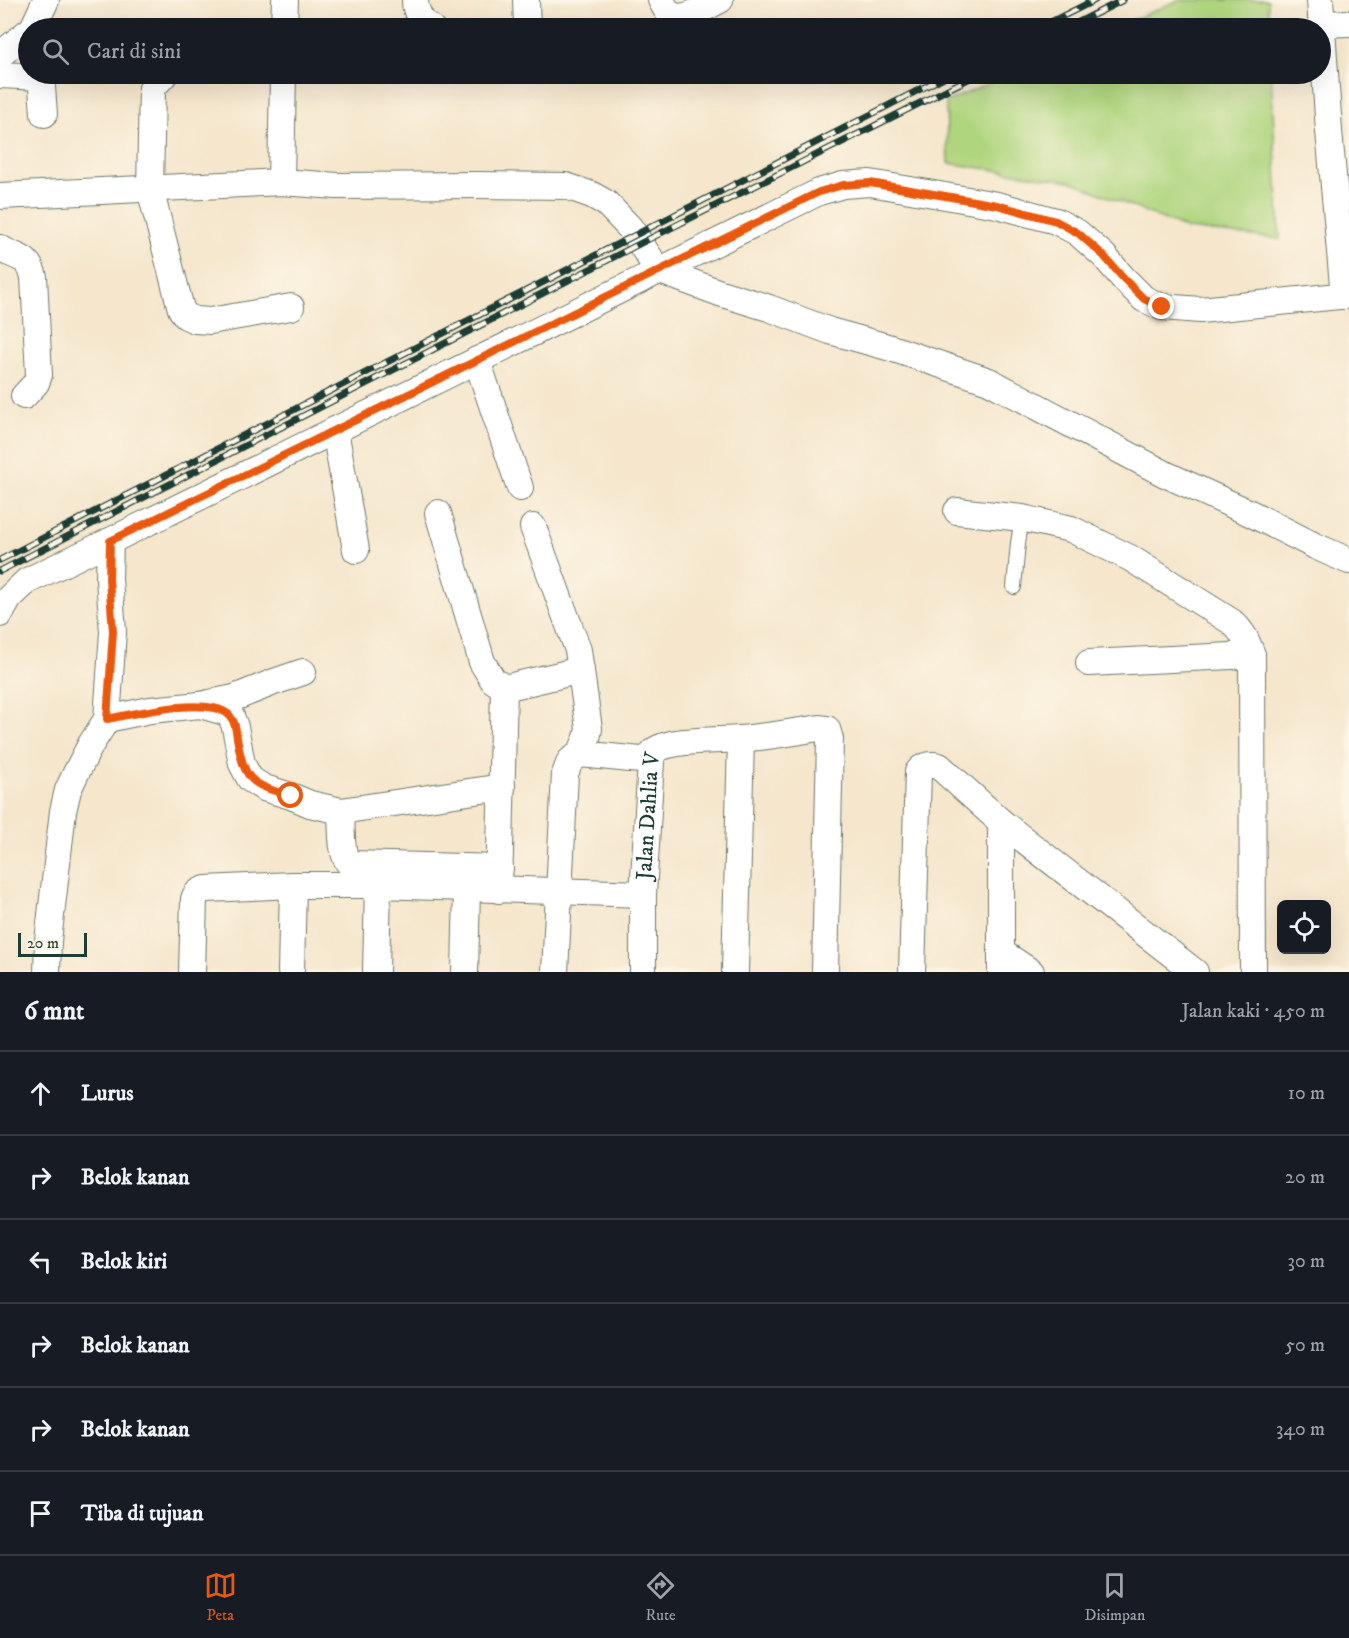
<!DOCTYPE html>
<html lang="id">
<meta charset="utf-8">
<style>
:root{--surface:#171b24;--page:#20242c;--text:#f1f3f6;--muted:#9ea1a6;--line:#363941;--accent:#ea580c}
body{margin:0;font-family:"IM FELL DW Pica",serif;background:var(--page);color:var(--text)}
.controls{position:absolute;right:18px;bottom:18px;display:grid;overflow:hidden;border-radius:9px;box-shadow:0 6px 24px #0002}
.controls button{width:54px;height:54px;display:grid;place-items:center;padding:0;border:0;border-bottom:2px solid var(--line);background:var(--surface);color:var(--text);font:30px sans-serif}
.scale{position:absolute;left:18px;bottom:15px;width:69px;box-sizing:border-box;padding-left:6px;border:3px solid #1f3d34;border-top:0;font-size:16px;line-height:21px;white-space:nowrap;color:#1f3d34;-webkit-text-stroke:4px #fcf5e5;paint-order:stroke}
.stop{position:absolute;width:18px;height:18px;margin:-14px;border:4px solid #ea580c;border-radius:50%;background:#fff}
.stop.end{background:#ea580c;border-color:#fff;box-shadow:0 2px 6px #0008}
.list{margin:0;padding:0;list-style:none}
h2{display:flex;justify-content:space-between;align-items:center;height:78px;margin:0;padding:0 24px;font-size:26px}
h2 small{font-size:20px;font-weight:400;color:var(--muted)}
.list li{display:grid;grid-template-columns:39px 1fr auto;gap:18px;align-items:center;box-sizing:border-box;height:84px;padding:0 24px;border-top:2px solid var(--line)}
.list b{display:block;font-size:22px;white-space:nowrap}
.list em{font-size:20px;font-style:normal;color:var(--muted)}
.icon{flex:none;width:33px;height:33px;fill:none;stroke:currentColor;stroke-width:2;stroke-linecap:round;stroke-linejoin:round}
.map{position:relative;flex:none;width:1349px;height:972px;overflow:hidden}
.search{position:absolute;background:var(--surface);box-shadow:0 6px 24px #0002;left:18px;right:18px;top:18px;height:66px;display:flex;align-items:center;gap:15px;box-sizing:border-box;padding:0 21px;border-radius:33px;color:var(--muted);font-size:22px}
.sheet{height:582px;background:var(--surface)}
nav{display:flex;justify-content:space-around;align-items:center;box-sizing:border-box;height:84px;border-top:2px solid var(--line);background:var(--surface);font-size:16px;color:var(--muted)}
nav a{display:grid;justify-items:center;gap:3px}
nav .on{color:var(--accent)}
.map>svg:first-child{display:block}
.green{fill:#b0d57f;stroke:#68895a;stroke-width:1.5}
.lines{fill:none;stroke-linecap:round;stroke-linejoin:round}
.service-casing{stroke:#6a7869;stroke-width:16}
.minor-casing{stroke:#6a7869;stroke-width:28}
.service{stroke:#fff;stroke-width:14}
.minor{stroke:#fff;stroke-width:26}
.rail-casing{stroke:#1f3d34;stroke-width:7}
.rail{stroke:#fcf5e5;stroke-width:4.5;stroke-dasharray:14;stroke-linecap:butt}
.route{stroke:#ea580c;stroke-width:8}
.labels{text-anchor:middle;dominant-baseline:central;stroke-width:6;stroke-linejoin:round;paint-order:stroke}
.street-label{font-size:22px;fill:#1f3d34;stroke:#fcf5e5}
</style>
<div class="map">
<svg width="1349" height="972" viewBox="0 0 1349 972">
<rect width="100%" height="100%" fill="#fcf5e5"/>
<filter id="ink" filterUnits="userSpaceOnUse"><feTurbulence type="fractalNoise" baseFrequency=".0167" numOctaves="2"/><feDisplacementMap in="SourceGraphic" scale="12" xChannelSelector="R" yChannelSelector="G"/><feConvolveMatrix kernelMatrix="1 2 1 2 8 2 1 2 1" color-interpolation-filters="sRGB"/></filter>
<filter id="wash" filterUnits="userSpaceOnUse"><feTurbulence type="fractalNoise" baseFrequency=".008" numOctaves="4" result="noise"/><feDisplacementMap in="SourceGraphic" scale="24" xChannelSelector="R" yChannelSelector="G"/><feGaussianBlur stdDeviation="1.35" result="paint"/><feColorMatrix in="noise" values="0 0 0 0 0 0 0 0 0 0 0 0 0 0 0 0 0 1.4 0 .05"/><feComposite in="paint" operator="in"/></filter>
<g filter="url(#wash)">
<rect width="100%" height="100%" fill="#f5e6cc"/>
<g class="green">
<polygon points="1179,0 1268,0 1269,28 1114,28"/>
<polygon points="1011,74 1271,74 1280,239 1187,229 1070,181 948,163 946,102"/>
</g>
</g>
<g filter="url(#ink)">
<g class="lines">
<g class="service-casing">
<polyline id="service" points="1014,587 1018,543 1022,518"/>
</g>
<g class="minor-casing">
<g id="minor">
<path d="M415,0C415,11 421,23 431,28"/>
<polyline points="526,0 527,28"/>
<path d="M661,0C663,4 666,10 669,13C682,24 707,6 720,0"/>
<polyline points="1320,0 1329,131 1344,296"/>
<polyline points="1323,24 1349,23"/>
<polyline points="33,28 46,0"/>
<polyline points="284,28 285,0"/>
<polyline points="0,55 28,32"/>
<polyline points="41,74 44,114"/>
<polyline points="165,74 152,88 150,189 181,309 186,316 195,320 210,321 291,307"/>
<polyline points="0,75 41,77"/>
<polyline points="281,182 283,74"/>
<polyline points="0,196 281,182 337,186 478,185 566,186 592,195 606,203 630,228 658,270 720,293 769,308 830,331 891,348 989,381 1165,474 1252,514 1315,546 1349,561"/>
<path d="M0,248C16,259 28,254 34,277L39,375L36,383L24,396"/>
<polyline points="477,360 520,488"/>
<polyline points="335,430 356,550"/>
<path d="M957,511L1022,518L1071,529L1130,558L1232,622C1243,632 1247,641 1252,655L1253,972"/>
<polyline points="438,513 482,662 493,680 504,688"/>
<polyline points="533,527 578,650 589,729 587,738 580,754 570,761 565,774 555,972"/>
<polyline points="0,614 10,597 27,581 110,541 819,192 843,185 870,183 997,205 1056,221 1078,233 1103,255 1123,278 1144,299 1162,307 1200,310 1349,295"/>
<polyline points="1089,663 1252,655"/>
<polyline points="200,705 225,712 231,716 235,727 242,764 250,779 264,788 291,796 310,804 341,811 502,787"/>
<polyline points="107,719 150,710 200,705 234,698 274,682 303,672"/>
<polyline points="580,754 651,761"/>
<path d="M341,811C342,825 340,856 350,864L500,868"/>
<polyline points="499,890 504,688 581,670"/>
<polyline points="1001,952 1031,972"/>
<polyline points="47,972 48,941 63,811 68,790 76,773 91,744 107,719 113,632 109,579 110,541"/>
<path d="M192,972L194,899C196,893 199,891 206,889L293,885H378L643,894"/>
<polyline points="291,972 293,885"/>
<polyline points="376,972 378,885"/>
<polyline points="465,972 467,889"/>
<path id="s1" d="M643,972V894L651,761L653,752C668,738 719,741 740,739C767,737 793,732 820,728L827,729L830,739L825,972"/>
<polyline points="735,972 741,739"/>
<path d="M912,972L918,772C922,765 932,764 939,766L1001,822L1195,972"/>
<polyline points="1001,972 1001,822"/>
</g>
</g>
<use href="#service" class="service"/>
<use href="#minor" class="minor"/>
<g class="rail-casing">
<g id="rail">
<polyline points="1039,28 1095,0"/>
<polyline points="1067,28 1123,0"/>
<polyline points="0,560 950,74"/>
<polyline points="0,571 641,243 978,74"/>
</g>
</g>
<use href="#rail" class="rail"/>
</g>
</g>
<g class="lines" filter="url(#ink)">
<path class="route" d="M291,796C249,784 245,781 237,738C236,730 235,721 230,716C211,695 133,714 107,719L113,632L109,579L110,541L819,192L843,185L870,183L997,205L1056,221L1078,233L1103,255L1123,278L1144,299L1162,307"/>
</g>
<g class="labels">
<g class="street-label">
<text stroke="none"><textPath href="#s1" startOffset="156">Jalan Dahlia V</textPath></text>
</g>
</g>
</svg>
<div class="controls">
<button><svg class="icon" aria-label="locate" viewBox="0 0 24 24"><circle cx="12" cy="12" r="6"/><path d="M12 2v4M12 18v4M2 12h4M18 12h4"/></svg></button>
</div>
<div class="scale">20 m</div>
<div class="stop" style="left:291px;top:796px"></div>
<div class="stop end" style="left:1162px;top:307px"></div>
<div class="search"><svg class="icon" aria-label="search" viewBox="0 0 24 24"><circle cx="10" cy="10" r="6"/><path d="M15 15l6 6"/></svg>Cari di sini</div>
</div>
<section class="sheet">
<h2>6 mnt<small>Jalan kaki · 450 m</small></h2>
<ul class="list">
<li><svg class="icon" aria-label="ahead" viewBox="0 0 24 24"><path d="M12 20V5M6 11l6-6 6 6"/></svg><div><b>Lurus</b></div><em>10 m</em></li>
<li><svg class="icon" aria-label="right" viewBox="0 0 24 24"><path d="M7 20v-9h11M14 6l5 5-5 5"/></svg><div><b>Belok kanan</b></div><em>20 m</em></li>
<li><svg class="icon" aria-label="left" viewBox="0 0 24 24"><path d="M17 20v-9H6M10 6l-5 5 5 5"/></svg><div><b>Belok kiri</b></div><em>30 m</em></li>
<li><svg class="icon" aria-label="right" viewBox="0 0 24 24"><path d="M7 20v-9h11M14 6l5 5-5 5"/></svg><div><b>Belok kanan</b></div><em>50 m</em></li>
<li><svg class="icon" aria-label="right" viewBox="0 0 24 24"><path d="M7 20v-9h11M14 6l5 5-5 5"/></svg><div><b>Belok kanan</b></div><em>340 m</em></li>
<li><svg class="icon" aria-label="arrive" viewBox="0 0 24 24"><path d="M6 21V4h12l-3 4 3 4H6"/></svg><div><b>Tiba di tujuan</b></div></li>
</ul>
</section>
<nav>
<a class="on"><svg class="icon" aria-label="map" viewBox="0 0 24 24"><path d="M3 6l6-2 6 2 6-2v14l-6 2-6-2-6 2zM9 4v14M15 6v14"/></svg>Peta</a>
<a><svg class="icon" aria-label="directions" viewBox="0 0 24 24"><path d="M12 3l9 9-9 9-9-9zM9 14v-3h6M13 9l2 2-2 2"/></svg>Rute</a>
<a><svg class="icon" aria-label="saved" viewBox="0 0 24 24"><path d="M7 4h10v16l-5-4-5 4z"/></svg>Disimpan</a>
</nav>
